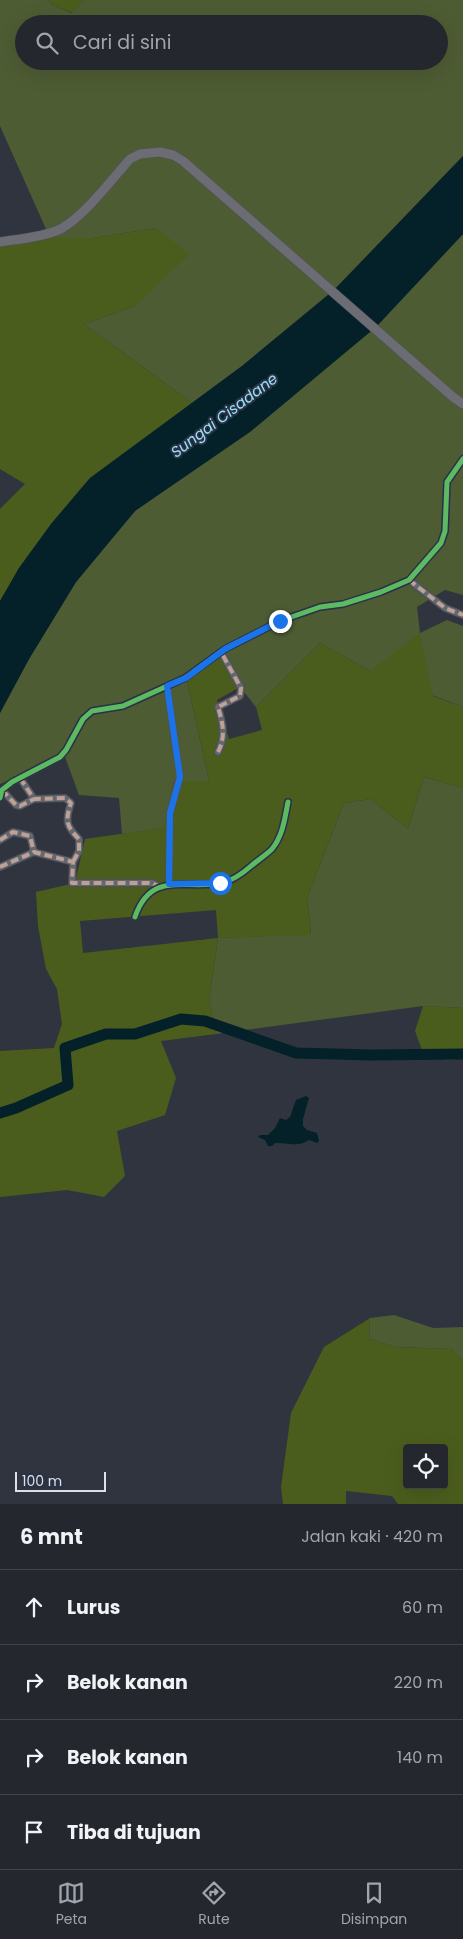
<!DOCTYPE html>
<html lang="id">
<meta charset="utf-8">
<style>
:root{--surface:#24272e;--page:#30333a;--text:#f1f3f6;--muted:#a3a5aa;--line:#41444a;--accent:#9fa4af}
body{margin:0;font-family:Poppins,sans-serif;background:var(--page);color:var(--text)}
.controls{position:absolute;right:15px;bottom:15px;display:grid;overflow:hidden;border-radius:5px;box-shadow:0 5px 20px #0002}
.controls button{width:45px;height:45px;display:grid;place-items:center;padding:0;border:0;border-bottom:1px solid var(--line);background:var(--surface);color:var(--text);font:25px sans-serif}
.scale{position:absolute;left:15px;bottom:12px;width:91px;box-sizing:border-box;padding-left:5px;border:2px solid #dbe0ec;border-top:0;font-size:14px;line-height:18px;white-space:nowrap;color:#dbe0ec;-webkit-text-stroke:4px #2a3244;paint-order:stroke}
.stop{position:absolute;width:15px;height:15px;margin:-11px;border:4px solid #1a73e8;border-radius:50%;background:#fff}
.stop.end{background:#1a73e8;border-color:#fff;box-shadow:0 1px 5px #0008}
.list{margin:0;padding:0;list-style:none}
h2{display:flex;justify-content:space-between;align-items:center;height:65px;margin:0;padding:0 20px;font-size:21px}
h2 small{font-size:16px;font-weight:400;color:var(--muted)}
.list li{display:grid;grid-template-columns:32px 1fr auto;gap:15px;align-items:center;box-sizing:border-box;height:75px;padding:0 20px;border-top:1px solid var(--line)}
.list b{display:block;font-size:19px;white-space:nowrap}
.list em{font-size:16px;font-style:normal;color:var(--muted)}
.icon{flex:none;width:28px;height:28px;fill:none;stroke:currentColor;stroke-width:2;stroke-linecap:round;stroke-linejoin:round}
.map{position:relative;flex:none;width:463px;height:1504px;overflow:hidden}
.search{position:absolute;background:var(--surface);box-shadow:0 5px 20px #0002;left:15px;right:15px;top:15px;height:55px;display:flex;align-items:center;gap:12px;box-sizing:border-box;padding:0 18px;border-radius:28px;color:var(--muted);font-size:19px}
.sheet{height:365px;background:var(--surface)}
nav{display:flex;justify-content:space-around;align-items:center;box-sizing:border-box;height:70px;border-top:1px solid var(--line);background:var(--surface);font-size:14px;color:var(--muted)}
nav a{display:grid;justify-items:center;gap:2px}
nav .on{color:var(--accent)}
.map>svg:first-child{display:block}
.green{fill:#4e5c34;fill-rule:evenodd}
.forest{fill:#4b5d1d;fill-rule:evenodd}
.water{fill:#042129}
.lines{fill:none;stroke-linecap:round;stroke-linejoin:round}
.river{stroke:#042129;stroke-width:11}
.street-casing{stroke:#4c5059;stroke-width:8}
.secondary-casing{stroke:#4c5059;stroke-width:10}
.street{stroke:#64676e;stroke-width:6}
.secondary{stroke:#6c6c74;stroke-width:9}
.quiet{stroke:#bda197;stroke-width:4;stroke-dasharray:8 4;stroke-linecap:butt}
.cycleway-casing{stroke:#2a3244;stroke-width:8}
.cycleway{stroke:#5cba63;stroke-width:5}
.route{stroke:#1a73e8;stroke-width:6}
.labels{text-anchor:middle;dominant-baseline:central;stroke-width:4;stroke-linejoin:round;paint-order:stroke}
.water-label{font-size:15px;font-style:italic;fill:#98e1f8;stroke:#2a3244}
</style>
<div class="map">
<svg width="463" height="1504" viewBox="0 0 463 1504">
<rect width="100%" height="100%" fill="#30343e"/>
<g class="green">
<path d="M0,0H49L52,5L72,13L84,0H463V156L334,290L242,366L192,403L84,324L135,306L156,228L93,238H50L0,126ZM24,24H439V61H24Z"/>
<polygon points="463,234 463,595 445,590 417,607 420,633 447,620 463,626 463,707 370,671 320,643 256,707 240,687 187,681 209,781 174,781 164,828 122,834 119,798 79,795 65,757 0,784 0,713 29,659 76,582 135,511 171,485 376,327"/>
<polygon points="424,777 463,788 463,1008 423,1006 216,1034 209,1000 218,938 311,934 307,898 344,803 371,799 408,829"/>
<polygon points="394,1315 433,1328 463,1327 463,1360 451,1349 396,1347 369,1339 370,1318"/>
</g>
<g class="forest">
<polygon points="49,0 84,0 73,13 52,5"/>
<polygon points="156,228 190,254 135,306 84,324 192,403 90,478 51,524 19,568 0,601 0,509 25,484 0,469 0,246 50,238 93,238"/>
<path d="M420,633L433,696L463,707V788L424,777L408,829L371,799L344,803L307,898L311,935L218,938L209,1000L216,1034L161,1041L176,1078L165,1115L117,1131L125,1176L104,1197L67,1190L0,1197V1051L54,1048L62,1024L57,989L46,969L38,926L36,892L75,883L85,839L163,828L174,781H209L187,681L223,653L240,687L217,700L229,739L262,730L256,707L320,643L370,671ZM216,910L218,938L83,953L80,921Z"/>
<polygon points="423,1006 463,1008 463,1057 452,1060 425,1058 415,1031"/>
<path d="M370,1318L369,1339L396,1347L451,1349L463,1360V1504H398L392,1496L346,1491V1504H283L281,1487L291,1413L324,1347ZM407,1448H444V1485H407Z"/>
</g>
<g class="water">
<polygon points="463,156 463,234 376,327 250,432 135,511 76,582 29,659 0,713 0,601 19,568 51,524 90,478 242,366 334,290"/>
<path d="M306,1096L309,1098L303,1119V1126L307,1130L317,1133L319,1141L317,1143L309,1140C298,1148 288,1142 275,1143L272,1146H268L265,1140L258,1137L260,1135H268L275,1128L280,1118L286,1120L290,1117L296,1100Z"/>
</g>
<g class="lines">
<polyline class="river" points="0,1113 16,1108 68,1085 65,1048 106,1034 135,1034 181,1019 205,1021 296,1053 372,1055 463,1054"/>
<g class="street-casing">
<g id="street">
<polyline points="409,580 445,608 463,615"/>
<polyline points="167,686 180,777 170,813 169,884"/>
<path d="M218,752C226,736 223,724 218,707L240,696L241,688L221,652"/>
<path d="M20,778L34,799L65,798L71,803C65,821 66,826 79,839V851L73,862"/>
<polyline points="2,790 16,805 20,806 34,799"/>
<polyline points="0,798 2,790 12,782 60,757 66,750 83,719 92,711 123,706 185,678 225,649 280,621 320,607 343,604 381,592 409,580 441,543 445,531 447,482 463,459"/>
<polyline points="0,840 13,832 30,836 34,852"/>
<polyline points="0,867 34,852 73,862 72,883 152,883 160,887"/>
<path d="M135,917C151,870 185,890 222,883C234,880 242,874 251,866C258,860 266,855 272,849C283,836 285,817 288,802"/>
</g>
</g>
<g class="secondary-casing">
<path id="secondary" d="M0,242C19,239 38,238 56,231C81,221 112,179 130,159L140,154L160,152L173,155L183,161L453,397L463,404"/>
</g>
<use href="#street" class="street"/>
<use href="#secondary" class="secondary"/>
<g class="quiet">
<polyline points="409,580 445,608 463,615"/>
<polyline points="167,686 180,777 170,813 169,884"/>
<path d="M218,752C226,736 223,724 218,707L240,696L241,688L221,652"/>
<path d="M20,778L34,799L65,798L71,803C65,821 66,826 79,839V851L73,862"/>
<polyline points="2,790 16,805 20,806 34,799"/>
<polyline points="0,840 13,832 30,836 34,852"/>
<polyline points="0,867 34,852 73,862 72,883 152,883 160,887"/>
</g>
<g class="cycleway-casing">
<g id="cycleway">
<polyline points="0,798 2,790 12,782 60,757 66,750 83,719 92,711 123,706 185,678 225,649 280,621 320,607 343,604 381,592 409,580 441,543 445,531 447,482 463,459"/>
<path d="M135,917C151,870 185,890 222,883C234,880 242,874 251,866C258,860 266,855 272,849C283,836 285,817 288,802"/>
</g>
</g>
<use href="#cycleway" class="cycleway"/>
</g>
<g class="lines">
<polyline class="route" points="220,883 169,884 170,813 180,777 167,686 186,678 225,649 280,621"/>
</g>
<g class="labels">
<g class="water-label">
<text transform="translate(224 415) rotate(-37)">Sungai Cisadane</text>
</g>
</g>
</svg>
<div class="controls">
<button><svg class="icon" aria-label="locate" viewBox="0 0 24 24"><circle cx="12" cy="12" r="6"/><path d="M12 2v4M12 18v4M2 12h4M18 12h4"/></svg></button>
</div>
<div class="scale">100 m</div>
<div class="stop" style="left:220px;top:883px"></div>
<div class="stop end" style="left:280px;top:621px"></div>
<div class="search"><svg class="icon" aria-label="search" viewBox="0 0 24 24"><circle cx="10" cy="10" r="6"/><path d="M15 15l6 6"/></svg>Cari di sini</div>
</div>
<section class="sheet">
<h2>6 mnt<small>Jalan kaki · 420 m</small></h2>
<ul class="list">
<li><svg class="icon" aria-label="ahead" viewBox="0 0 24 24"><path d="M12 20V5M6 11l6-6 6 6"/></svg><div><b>Lurus</b></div><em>60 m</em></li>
<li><svg class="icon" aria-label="right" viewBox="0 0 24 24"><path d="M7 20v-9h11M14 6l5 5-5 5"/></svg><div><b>Belok kanan</b></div><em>220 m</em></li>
<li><svg class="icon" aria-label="right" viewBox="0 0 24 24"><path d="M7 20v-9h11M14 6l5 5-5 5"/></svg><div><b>Belok kanan</b></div><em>140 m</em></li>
<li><svg class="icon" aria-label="arrive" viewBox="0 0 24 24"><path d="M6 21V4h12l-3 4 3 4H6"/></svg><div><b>Tiba di tujuan</b></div></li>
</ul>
</section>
<nav>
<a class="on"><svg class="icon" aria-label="map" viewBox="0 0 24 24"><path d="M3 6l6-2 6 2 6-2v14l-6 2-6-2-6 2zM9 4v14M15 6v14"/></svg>Peta</a>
<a><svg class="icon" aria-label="directions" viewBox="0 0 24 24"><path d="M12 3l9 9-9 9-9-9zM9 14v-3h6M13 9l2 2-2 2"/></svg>Rute</a>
<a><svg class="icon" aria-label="saved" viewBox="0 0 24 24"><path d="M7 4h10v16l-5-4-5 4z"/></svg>Disimpan</a>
</nav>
